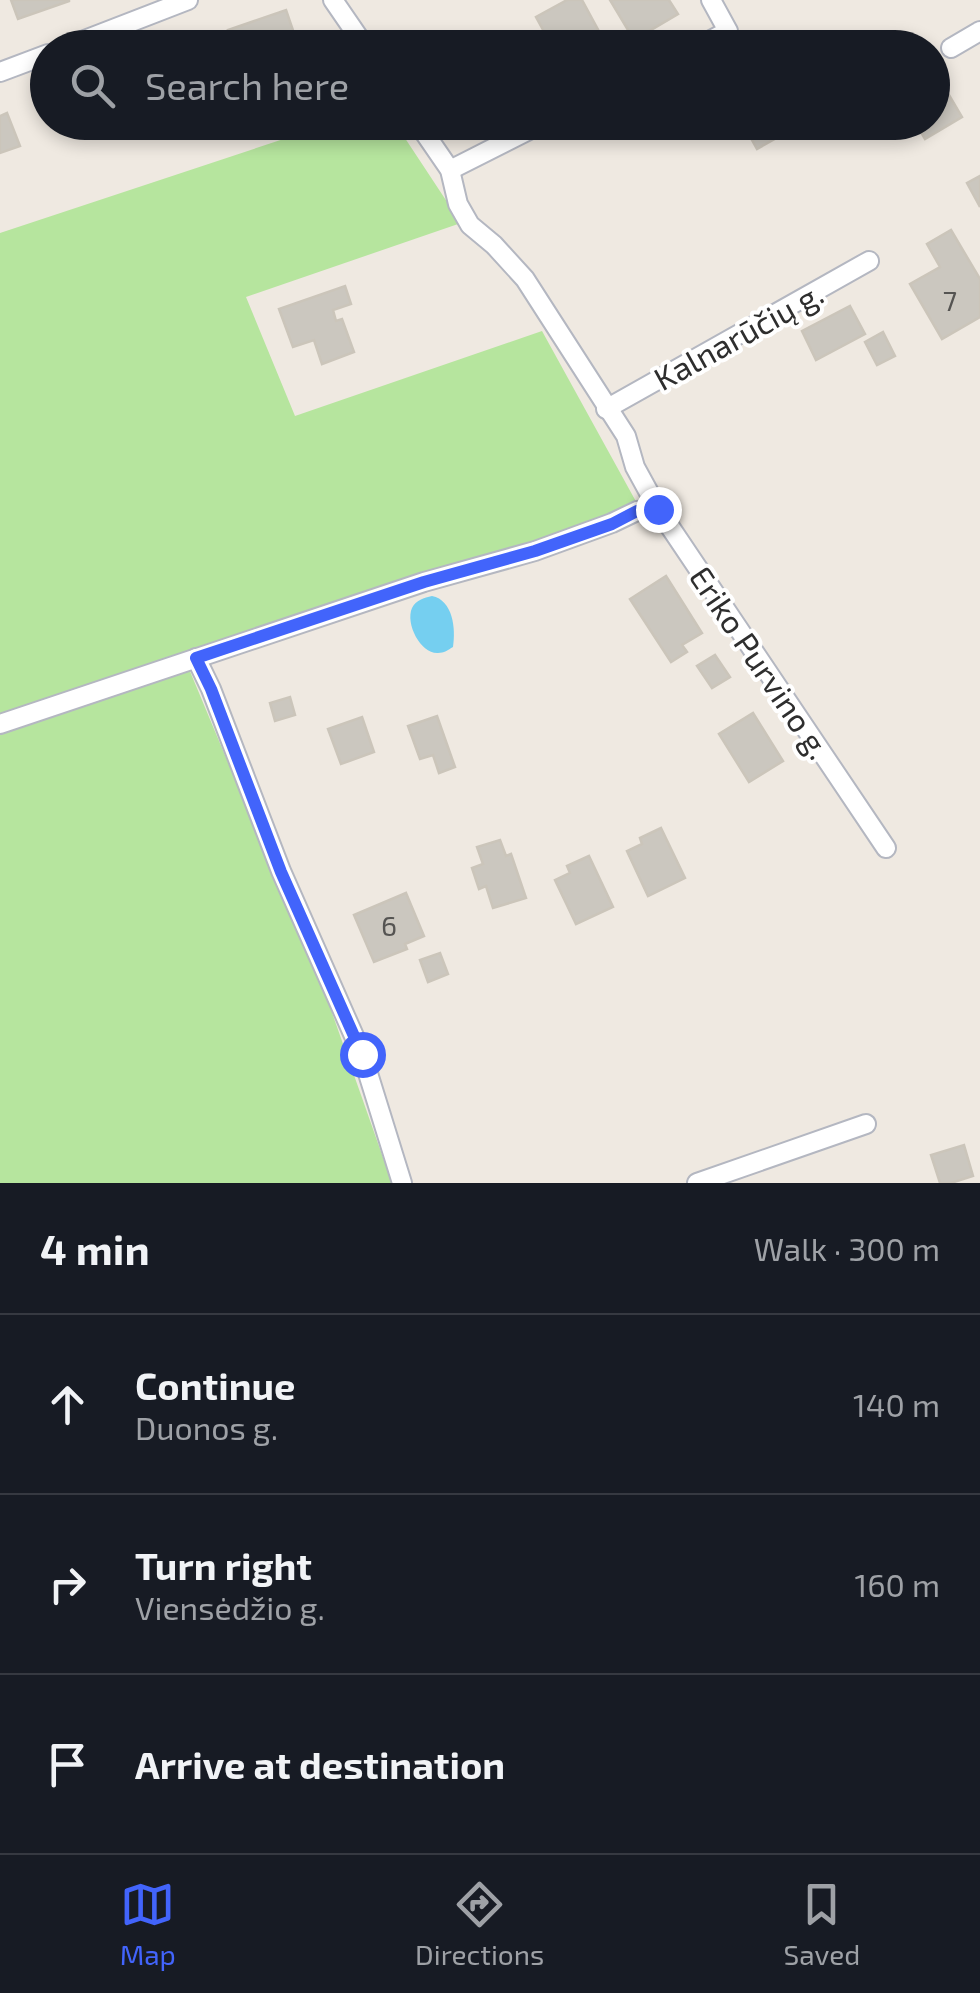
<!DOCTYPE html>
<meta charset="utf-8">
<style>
:root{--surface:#171b24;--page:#242831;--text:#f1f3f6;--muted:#9ea1a6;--line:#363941;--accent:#4264fb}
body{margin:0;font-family:"Exo 2",sans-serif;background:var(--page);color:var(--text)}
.stop{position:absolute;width:30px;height:30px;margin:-22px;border:8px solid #4264fb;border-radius:50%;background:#fff}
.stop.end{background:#4264fb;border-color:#fff;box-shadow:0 2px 10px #0008}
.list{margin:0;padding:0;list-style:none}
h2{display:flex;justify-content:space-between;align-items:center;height:130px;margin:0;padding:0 40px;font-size:42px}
h2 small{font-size:32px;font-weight:400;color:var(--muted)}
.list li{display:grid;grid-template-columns:65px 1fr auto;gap:30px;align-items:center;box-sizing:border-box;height:180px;padding:0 40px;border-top:2px solid var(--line)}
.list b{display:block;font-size:38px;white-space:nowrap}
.list p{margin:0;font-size:32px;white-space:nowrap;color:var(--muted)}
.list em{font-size:32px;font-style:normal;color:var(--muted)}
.icon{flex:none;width:55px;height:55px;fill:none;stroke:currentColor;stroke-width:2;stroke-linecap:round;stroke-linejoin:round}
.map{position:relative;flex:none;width:980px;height:1183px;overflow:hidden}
.search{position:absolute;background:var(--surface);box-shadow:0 5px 15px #0003;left:30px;right:30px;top:30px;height:110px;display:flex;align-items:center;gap:25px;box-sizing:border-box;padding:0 35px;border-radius:55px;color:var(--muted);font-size:38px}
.sheet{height:670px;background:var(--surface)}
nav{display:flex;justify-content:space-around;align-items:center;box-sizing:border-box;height:140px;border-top:2px solid var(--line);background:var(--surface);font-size:28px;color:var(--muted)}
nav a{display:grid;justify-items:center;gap:5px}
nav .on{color:var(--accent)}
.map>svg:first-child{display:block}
.green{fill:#b6e59e}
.water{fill:#75cff0}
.building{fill:#cbc7bf;stroke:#cbc5ba;stroke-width:2.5}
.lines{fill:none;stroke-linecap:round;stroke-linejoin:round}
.street-casing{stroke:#b4b7c1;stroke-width:22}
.street{stroke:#fff;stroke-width:18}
.route{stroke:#4264fb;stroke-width:12}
.labels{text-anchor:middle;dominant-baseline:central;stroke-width:8;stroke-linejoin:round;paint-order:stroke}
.number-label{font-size:28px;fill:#555452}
.street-label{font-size:32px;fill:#2e2e2e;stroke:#fff}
</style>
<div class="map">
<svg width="980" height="1183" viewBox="0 0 980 1183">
<rect width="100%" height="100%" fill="#efe9e1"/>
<polygon class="green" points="332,123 395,123 461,223 246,297 295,416 542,331 639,507 184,657 330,1007 392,1183 0,1183 0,233"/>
<path class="water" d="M432,596C453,600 456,629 453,647C448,650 444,653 438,653C421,654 405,624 412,608C416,600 424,598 432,596Z"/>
<g class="building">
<polygon points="11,0 69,0 69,1 18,19"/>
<polygon points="567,0 582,0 608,48 553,48 536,17"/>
<polygon points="610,0 669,0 678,14 634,40"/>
<polygon points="286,10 297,42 282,48 235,48 228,30"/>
<polygon points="946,90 962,117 925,139 915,122 932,122 932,98"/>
<polygon points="7,113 20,146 0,153 0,116"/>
<polygon points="121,122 142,122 144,128 126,135"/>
<polygon points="742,122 773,122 780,136 757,149"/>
<polygon points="980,176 980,207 967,183"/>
<polygon points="951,230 980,279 980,317 942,339 910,284 940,267 927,244"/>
<polygon points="345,286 351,304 333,310 336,321 342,319 354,352 322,364 314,340 293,347 279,309"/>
<polygon points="850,306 865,334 816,360 802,331"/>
<polygon points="883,332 895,356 877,365 865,342"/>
<polygon points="666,576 702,633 682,645 687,652 671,662 630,599"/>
<polygon points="715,655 730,677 712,688 697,666"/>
<polygon points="290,697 295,715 275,721 270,703"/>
<polygon points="753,713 783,761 749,782 719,734"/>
<polygon points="437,716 455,767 439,773 433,755 420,759 408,726"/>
<polygon points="362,717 374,752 341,764 328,729"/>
<polygon points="661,828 685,878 648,896 627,851 642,844 640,838"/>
<polygon points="500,840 506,856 511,854 526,898 493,908 486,886 479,889 472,868 483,864 477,847"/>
<polygon points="589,856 613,907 576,924 555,880 570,873 567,866"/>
<polygon points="406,893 424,936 405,944 407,949 374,962 354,915"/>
<polygon points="440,953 448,974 428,982 420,960"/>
<polygon points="964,1145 973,1176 951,1183 940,1183 931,1155"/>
</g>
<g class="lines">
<g class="street-casing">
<g id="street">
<polyline points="333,0 366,48"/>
<polyline points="64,48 188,0"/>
<polyline points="696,48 728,31 711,0"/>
<polyline points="951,48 980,31"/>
<polyline points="0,72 48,54"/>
<polyline points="417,122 450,170 458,204 470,225 494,245 525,279 626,436 635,467 658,509 886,848"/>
<polyline points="450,170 545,122"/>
<polyline points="606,409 869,261"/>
<polyline points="196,658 211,689 281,871 362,1054 402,1183"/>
<polyline points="0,724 424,582 535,551 612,523 637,511 658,509"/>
<polyline points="697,1183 866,1124"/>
</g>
</g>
<use href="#street" class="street"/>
</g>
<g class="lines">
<polyline class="route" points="362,1054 281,872 211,689 196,658 424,582 535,551 612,524 637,511 658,509"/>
</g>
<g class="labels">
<g class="number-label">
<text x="950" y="300">7</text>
<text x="389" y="925">6</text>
</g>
<g class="street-label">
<text transform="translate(738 335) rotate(-29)">Kalnarūčių g.</text>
<text transform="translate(761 662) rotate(56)">Eriko Purvino g.</text>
</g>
</g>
</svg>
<div class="stop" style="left:362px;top:1054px"></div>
<div class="stop end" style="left:658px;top:509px"></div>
<div class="search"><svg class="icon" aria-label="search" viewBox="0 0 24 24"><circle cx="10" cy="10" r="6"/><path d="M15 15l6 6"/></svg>Search here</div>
</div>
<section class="sheet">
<h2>4 min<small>Walk · 300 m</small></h2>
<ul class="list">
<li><svg class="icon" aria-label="ahead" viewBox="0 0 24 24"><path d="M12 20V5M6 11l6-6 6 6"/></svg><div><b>Continue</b><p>Duonos g.</p></div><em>140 m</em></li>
<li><svg class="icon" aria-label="right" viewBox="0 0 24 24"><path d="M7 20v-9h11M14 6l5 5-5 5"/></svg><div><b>Turn right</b><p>Viensėdžio g.</p></div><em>160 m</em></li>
<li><svg class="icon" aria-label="arrive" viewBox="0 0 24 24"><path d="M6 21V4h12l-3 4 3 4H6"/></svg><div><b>Arrive at destination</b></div></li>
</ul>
</section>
<nav>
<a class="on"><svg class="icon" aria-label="map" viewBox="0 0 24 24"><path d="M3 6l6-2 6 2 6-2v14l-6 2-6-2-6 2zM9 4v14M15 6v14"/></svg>Map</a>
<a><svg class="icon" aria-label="directions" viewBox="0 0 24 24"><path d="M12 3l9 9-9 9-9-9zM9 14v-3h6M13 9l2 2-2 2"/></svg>Directions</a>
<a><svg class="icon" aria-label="saved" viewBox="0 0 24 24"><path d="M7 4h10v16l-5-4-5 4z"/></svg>Saved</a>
</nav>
